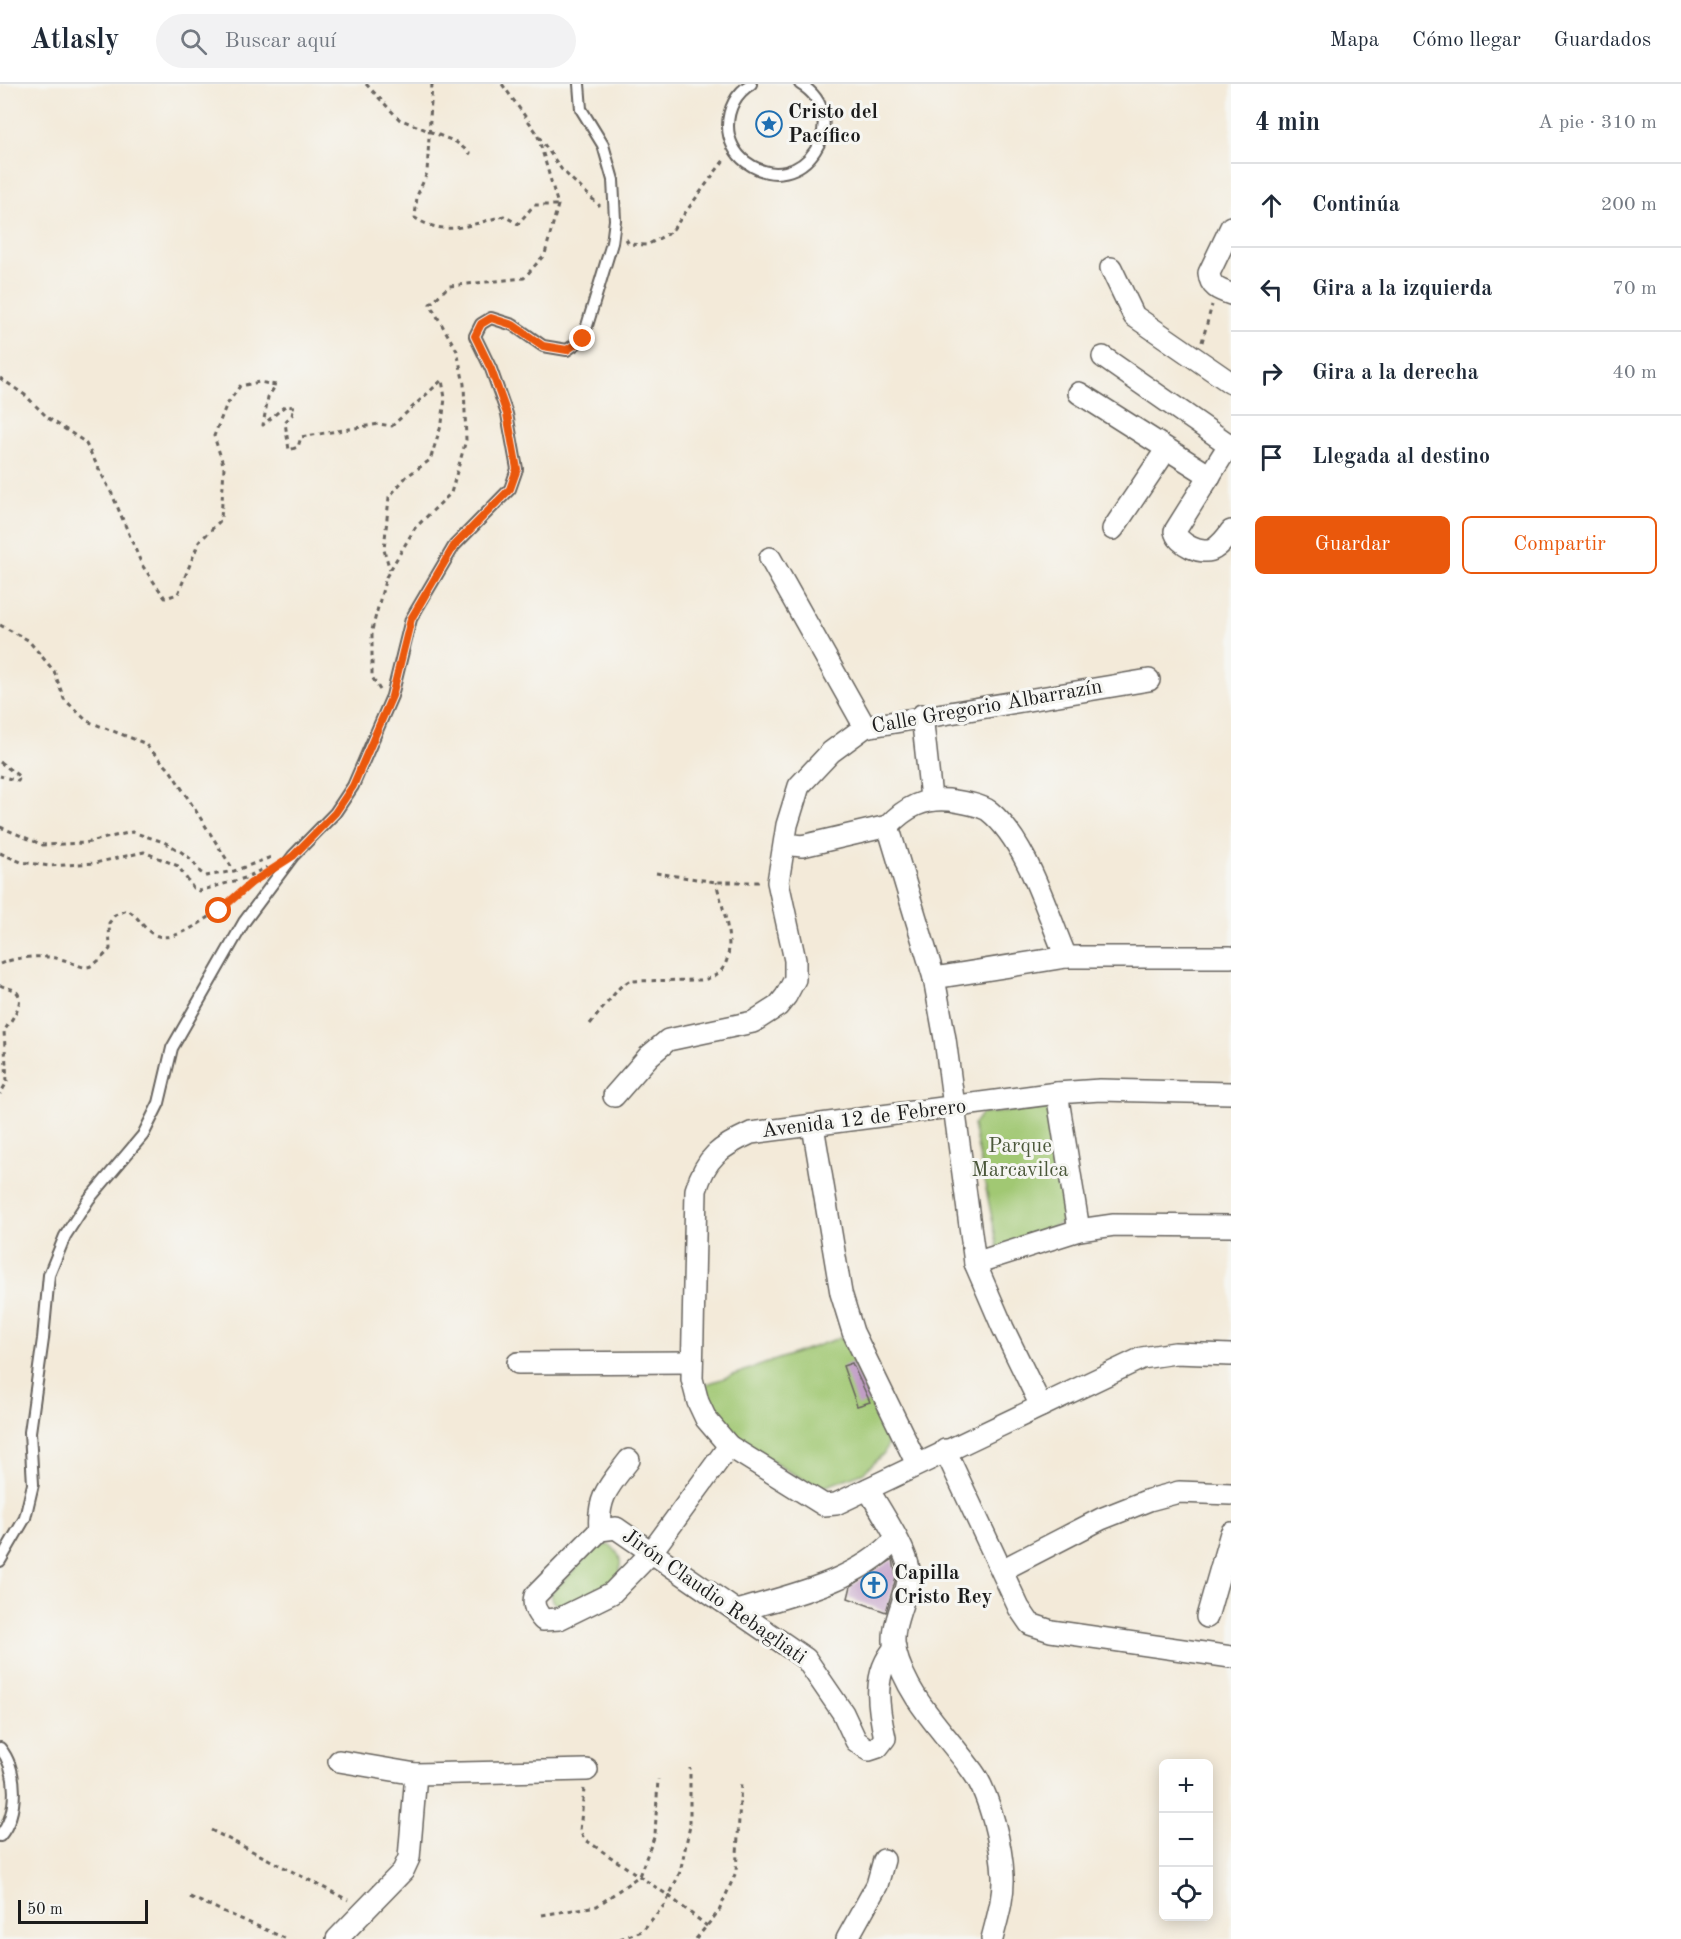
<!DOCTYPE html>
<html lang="es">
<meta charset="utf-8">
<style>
:root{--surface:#fff;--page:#f2f2f3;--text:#1f2937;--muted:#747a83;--line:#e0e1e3;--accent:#ea580c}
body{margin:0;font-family:"Old Standard TT",serif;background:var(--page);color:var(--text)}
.controls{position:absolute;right:18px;bottom:18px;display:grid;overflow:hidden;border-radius:9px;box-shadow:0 3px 15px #0003}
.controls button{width:54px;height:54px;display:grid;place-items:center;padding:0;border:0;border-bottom:2px solid var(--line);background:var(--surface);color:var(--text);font:30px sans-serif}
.scale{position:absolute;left:18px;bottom:15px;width:130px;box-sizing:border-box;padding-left:6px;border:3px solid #1c1c1c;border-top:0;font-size:16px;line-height:21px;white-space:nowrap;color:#1c1c1c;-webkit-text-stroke:4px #f6f6f2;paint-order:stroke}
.stop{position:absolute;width:18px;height:18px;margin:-14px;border:4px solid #ea580c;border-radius:50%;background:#fff}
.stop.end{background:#ea580c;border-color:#fff;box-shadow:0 2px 6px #0008}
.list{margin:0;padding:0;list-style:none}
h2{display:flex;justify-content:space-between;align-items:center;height:78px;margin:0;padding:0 24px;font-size:26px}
h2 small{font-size:20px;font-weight:400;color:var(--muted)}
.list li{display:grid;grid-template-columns:39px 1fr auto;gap:18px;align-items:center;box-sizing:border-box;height:84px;padding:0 24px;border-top:2px solid var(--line)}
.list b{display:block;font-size:22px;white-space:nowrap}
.list em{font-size:20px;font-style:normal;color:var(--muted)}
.actions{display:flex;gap:12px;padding:18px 24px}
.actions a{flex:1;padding:14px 0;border:2px solid var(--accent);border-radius:9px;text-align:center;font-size:21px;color:var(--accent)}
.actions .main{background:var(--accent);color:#fff}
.icon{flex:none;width:33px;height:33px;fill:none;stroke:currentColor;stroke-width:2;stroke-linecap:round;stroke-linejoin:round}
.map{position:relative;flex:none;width:1231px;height:1855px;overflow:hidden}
header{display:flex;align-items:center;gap:36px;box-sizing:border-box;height:84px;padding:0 30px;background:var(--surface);border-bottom:2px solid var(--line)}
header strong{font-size:28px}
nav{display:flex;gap:33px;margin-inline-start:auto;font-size:21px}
.search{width:420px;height:54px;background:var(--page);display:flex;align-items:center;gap:15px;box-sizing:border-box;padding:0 21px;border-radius:33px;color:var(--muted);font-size:22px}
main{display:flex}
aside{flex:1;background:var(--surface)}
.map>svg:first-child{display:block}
.green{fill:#a1c873;stroke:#5e7248;stroke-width:1.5}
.building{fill:#c19dc6}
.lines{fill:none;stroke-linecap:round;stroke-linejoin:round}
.lane-casing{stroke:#67645e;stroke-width:14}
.street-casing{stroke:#67645e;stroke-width:24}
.path{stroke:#67645e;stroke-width:3;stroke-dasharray:4.5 4.5;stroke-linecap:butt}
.lane{stroke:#fff;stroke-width:10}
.street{stroke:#fff;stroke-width:21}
.route{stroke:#ea580c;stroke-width:8}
.labels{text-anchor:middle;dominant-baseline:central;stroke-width:6;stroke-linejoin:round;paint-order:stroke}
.poi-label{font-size:21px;font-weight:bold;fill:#1c1c1c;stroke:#f6f6f2;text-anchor:start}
.street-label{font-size:21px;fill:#1c1c1c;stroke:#f6f6f2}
.park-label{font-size:21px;fill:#4b583a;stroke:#f6f6f2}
</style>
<header>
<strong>Atlasly</strong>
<div class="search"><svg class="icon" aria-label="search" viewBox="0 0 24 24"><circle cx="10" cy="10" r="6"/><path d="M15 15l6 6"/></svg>Buscar aquí</div>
<nav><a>Mapa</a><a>Cómo llegar</a><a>Guardados</a></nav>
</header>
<main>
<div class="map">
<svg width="1231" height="1855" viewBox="0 0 1231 1855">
<rect width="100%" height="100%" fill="#f6f6f2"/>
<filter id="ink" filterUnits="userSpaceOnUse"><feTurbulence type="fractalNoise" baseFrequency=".0167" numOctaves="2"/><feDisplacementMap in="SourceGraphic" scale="12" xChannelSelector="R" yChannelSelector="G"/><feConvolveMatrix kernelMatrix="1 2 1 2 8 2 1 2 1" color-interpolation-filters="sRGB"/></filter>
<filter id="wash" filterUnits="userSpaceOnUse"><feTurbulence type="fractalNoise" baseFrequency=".008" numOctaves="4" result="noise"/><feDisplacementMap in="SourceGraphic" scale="24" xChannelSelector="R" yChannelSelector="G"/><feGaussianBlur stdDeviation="1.35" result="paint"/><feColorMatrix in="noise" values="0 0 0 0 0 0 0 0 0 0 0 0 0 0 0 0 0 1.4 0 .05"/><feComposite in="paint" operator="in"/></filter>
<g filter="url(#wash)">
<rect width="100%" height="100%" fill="#f3ead9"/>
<g class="green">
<polygon points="1043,1024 1050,1026 1069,1128 1062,1138 1004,1166 998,1164 973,1041 981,1030"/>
<path d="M842,1253L885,1339L887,1362L884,1369L864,1388L824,1403C797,1396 742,1360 722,1339C712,1328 708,1316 704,1301Z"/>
<path d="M610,1461C622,1471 622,1479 618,1494L566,1525L553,1518L551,1509L598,1462Z"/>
</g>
<g id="blocks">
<g class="building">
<polygon points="852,1279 870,1318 857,1322 843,1282"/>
<polygon points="893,1475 896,1494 886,1528 848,1514 851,1502"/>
</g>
</g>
</g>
<g filter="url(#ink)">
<use href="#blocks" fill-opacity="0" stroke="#67645e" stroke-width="1.5"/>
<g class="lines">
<g class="lane-casing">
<g id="lane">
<path d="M751,0C736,9 728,25 728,42C728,56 735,70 746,78C802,119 856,33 800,0"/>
<polyline points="0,1477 25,1434 33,1400 30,1348 43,1255 49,1191 65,1152 89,1115 143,1051 159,1019 172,964 244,838 293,772 335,729 353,702 392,612 411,535 454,462 510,405 517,385 507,330 491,285 475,252 481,240 491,234 513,241 543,262 567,266 583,255 612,159 615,136 613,96 603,61 581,25 579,0"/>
<path d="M0,1664C18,1686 19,1729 0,1752"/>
</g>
</g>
<g class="street-casing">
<g id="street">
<path d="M1231,143L1209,189C1210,203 1219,206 1231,210"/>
<polyline points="1111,184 1134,232 1231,299"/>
<polyline points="1103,273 1231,362"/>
<polyline points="1079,309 1210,392"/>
<path d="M1229,361L1175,447C1177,460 1203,472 1214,465C1220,461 1227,453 1231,447"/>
<polyline points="1113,445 1166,366"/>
<polyline points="770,474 865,643"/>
<polyline points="922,631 931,714"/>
<polyline points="888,742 934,894 945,955 975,1179 1003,1244 1041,1322"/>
<path d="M888,742C906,723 924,714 949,716C961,718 979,720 989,727C1027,757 1047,829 1066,873"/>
<polyline points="785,760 802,762 888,742"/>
<polyline points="934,894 1066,873 1231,873"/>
<polyline points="1057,1009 1079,1146"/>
<path d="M1231,1009L1100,1006L1057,1009L751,1049C720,1063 706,1073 696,1106L692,1295L698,1318L706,1335L729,1362L824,1421L836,1420L1142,1274L1175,1269L1231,1271"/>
<polyline points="614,1012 649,972 668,956 753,938 778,922 786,912 795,895 795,876 778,798 787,741 799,702 831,668 865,643 1149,596"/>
<polyline points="813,1042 841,1209 853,1248 917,1380"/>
<polyline points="975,1179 1079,1146 1114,1141 1231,1142"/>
<polyline points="518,1279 692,1278"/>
<path d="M729,1362L650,1470L612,1509L559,1535L543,1536C537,1529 532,1522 535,1512L600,1446L616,1444L806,1575L843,1629L856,1657L869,1666L878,1663L885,1654C878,1623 872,1589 895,1564"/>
<polyline points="945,1366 1019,1524 1030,1540 1051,1547 1231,1573"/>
<path d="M868,1405C879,1424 907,1466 909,1486C910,1512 889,1539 895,1566C907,1615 945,1648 973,1688C990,1711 1002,1764 1003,1792C1004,1814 997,1835 992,1855"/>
<path d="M600,1446C597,1413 609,1402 629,1376"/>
<polyline points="1002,1486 1101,1435 1149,1416 1179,1408 1231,1410"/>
<path d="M737,1527C791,1511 856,1498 896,1455"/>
<polyline points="1207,1533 1231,1449"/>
<polyline points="339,1677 416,1690 587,1686"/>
<polyline points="337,1855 403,1787 409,1774 416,1690"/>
<polyline points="847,1855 877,1801 884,1776"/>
</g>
</g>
<g class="path">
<polyline points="366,0 399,35 456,58 471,70"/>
<path d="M432,0L427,89L417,112L415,134C447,154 470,140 504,132L518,140L534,121H558"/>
<polyline points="539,53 562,86 600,122"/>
<polyline points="626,155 629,160 647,161 671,148 724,76"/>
<polyline points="1202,258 1212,221"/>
<polyline points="0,294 25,311 48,334 85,358 112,410 142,481 165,514 178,510 199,458 221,436 224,383 214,352 226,322 240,302 259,298 276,301 268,313 263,341 285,322 294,323 292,331 285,338 289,366 298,363 301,353 379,340 392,342 442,296 445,314 442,339 430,376 406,393 389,413 384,466 390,486"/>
<polyline points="0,541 28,556 54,587 64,615 87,637 144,659 170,686 234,787"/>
<polyline points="380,606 372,593 372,546 386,493 415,444 451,409 466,356 464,300 457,267 430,220 449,202 524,194 545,170 558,121 537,49 502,0"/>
<polyline points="0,678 20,693 18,697 0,692"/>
<polyline points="0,743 43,761 85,759 132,748 164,758 180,767 192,776 200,788 206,792 234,787 274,772"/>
<polyline points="0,769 21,778 50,782 95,779 144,768 178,782 193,804 199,807 245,794 267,783"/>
<polyline points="656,789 716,798 759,798"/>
<path d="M0,880C16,873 39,871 56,874C86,880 83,895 110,865L109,839L115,831L127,826C139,833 141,841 150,848C177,870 235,810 257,796"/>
<path d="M0,901C5,904 10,904 14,906C29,915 9,939 4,947L7,998L0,1010"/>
<path d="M590,940L620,903L629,897L701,896C748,890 723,827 716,798"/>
<polyline points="584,1705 580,1747 584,1755 669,1812 707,1842"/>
<polyline points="211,1746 348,1816"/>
<polyline points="190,1813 287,1855"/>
<polyline points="542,1831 597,1822 639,1792 655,1751 658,1695"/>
<polyline points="620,1855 642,1847 666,1819 680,1788 690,1742 690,1684"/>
<polyline points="696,1855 719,1827 736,1788 741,1699"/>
</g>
<use href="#lane" class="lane"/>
<use href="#street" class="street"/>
</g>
</g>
<g class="lines" filter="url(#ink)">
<polyline class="route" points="219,827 251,799 293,772 335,729 353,702 392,612 411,535 454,462 510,405 517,385 507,330 491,285 475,252 481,240 491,234 513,241 543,262 567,266 583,255"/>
</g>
<defs>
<g id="sight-ring" transform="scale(1.35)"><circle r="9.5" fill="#f6f6f2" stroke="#1f6fb2" stroke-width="1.5"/><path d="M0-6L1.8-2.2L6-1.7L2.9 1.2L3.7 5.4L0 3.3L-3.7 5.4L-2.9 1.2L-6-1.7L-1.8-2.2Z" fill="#1f6fb2"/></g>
<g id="church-ring" transform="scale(1.35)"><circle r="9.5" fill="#f6f6f2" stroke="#1f6fb2" stroke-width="1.5"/><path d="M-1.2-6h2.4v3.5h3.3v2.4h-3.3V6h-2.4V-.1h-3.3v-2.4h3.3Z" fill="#1f6fb2"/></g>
</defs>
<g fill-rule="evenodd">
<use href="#sight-ring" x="769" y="40"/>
<use href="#church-ring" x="874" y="1501"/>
</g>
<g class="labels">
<g class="poi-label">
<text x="788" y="28">Cristo del<tspan x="788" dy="24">Pacífico</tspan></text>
<text x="894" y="1489">Capilla<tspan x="894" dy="24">Cristo Rey</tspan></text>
</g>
<g class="street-label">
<text transform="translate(987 623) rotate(-10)">Calle Gregorio Albarrazín</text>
<text transform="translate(864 1035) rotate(-7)">Avenida 12 de Febrero</text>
<text transform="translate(714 1513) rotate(35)">Jirón Claudio Rebagliati</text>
</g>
<g class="park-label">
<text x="1020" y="1062">Parque<tspan x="1020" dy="24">Marcavilca</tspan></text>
</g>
</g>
</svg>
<div class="controls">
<button>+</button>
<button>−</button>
<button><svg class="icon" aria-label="locate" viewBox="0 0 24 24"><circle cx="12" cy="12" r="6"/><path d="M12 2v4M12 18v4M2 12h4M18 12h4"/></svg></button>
</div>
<div class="scale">50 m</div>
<div class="stop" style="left:219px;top:827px"></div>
<div class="stop end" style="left:583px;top:255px"></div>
</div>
<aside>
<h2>4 min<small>A pie · 310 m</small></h2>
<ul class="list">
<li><svg class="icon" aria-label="ahead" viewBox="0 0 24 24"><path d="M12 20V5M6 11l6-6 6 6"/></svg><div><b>Continúa</b></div><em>200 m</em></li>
<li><svg class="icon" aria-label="left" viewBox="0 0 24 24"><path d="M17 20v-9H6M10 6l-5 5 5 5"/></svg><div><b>Gira a la izquierda</b></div><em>70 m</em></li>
<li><svg class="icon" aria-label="right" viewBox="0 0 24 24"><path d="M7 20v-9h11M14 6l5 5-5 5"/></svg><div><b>Gira a la derecha</b></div><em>40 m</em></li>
<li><svg class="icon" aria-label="arrive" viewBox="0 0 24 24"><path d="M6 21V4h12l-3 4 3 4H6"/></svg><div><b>Llegada al destino</b></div></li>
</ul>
<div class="actions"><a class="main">Guardar</a><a>Compartir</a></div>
</aside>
</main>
